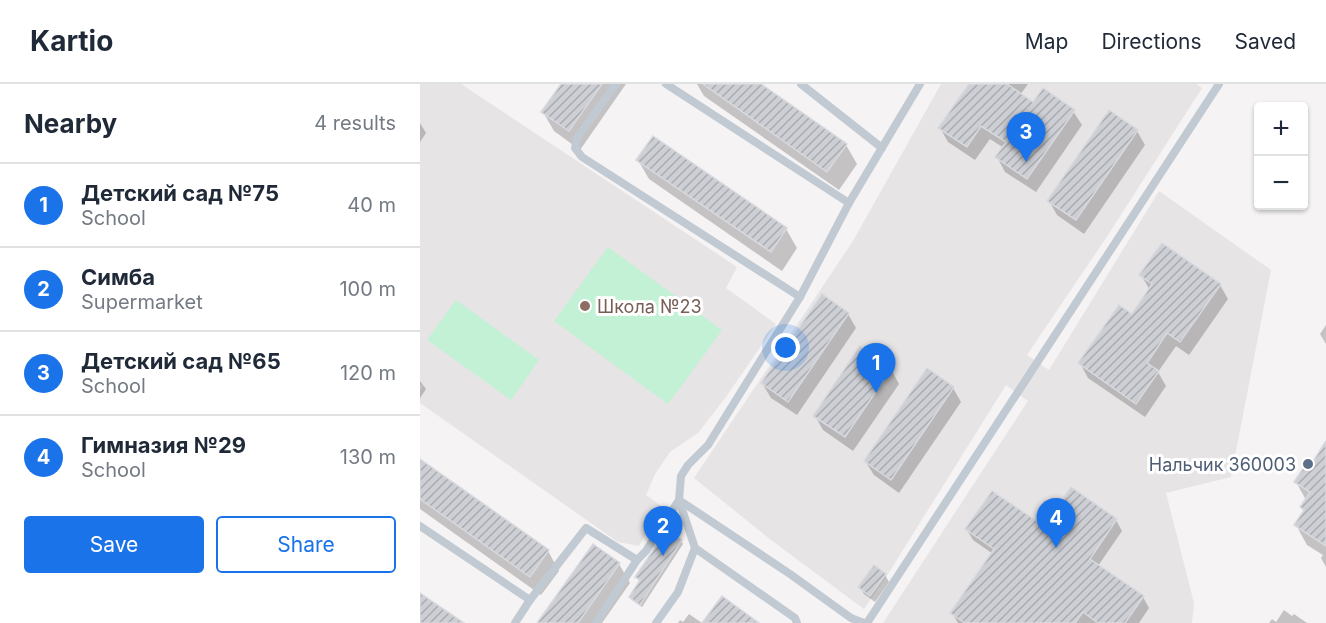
<!DOCTYPE html>
<meta charset="utf-8">
<style>
:root{--surface:#fff;--page:#f6f6f7;--text:#1f2937;--muted:#747a83;--line:#e0e1e3;--accent:#1a73e8}
body{margin:0;font-family:Inter,sans-serif;background:var(--page);color:var(--text)}
.controls{position:absolute;right:18px;top:18px;display:grid;overflow:hidden;border-radius:6px;box-shadow:0 2px 4px #0004}
.controls button{width:54px;height:54px;display:grid;place-items:center;padding:0;border:0;border-bottom:2px solid var(--line);background:var(--surface);color:var(--text);font:30px sans-serif}
.you{position:absolute;left:366px;top:264px;width:21px;height:21px;margin:-15px;border:4px solid #fff;border-radius:50%;background:#1a73e8;box-shadow:0 0 0 9px #1a73e833}
.badge{display:grid;place-items:center;width:39px;height:39px;border-radius:50%;background:var(--accent);color:#fff;font-size:20px;font-weight:700}
.pin{position:absolute;translate:-50% -50px;filter:drop-shadow(0 2px 3px #0008)}
.pin::after{content:'';position:absolute;top:32px;width:21px;height:18px;background:inherit;clip-path:polygon(0 0,100% 0,50% 100%)}
.list{margin:0;padding:0;list-style:none}
h2{display:flex;justify-content:space-between;align-items:center;height:78px;margin:0;padding:0 24px;font-size:26px}
h2 small{font-size:20px;font-weight:400;color:var(--muted)}
.list li{display:grid;grid-template-columns:39px 1fr auto;gap:18px;align-items:center;box-sizing:border-box;height:84px;padding:0 24px;border-top:2px solid var(--line)}
.list b{display:block;font-size:22px;white-space:nowrap}
.list p{margin:0;font-size:20px;white-space:nowrap;color:var(--muted)}
.list em{font-size:20px;font-style:normal;color:var(--muted)}
.actions{display:flex;gap:12px;padding:18px 24px}
.actions a{flex:1;padding:14px 0;border:2px solid var(--accent);border-radius:6px;text-align:center;font-size:21px;color:var(--accent)}
.actions .main{background:var(--accent);color:#fff}
.map{position:relative;flex:none;width:906px;height:539px;overflow:hidden}
header{display:flex;align-items:center;gap:36px;box-sizing:border-box;height:84px;padding:0 30px;background:var(--surface);border-bottom:2px solid var(--line)}
header strong{font-size:28px}
nav{display:flex;gap:33px;margin-inline-start:auto;font-size:21px}
main{display:flex}
aside{flex:1;background:var(--surface)}
.map>svg:first-child{display:block}
.education{fill:#e6e4e5}
.pitch{fill:#c3f1d5}
.shadow{fill:#0003}
.building{fill:url(#building-hatch);stroke:#d7d9de;stroke-width:1.5}
.lines{fill:none;stroke-linecap:round;stroke-linejoin:round}
.lane{stroke:#c1cad2;stroke-width:8}
.education-dot{fill:#8d6e63;stroke:#fff;stroke-width:2}
.service-dot{fill:#5c6f8a;stroke:#fff;stroke-width:2}
.labels{text-anchor:middle;dominant-baseline:central;stroke-width:6;stroke-linejoin:round;paint-order:stroke}
.education-label{font-size:18px;fill:#785e54;stroke:#fff;text-anchor:start}
.service-label{font-size:18px;fill:#4e5e75;stroke:#fff;text-anchor:end}
</style>
<header>
<strong>Kartio</strong>
<nav><a>Map</a><a>Directions</a><a>Saved</a></nav>
</header>
<main>
<aside>
<h2>Nearby<small>4 results</small></h2>
<ul class="list">
<li><span class="badge">1</span><div><b>Детский сад №75</b><p>School</p></div><em>40 m</em></li>
<li><span class="badge">2</span><div><b>Симба</b><p>Supermarket</p></div><em>100 m</em></li>
<li><span class="badge">3</span><div><b>Детский сад №65</b><p>School</p></div><em>120 m</em></li>
<li><span class="badge">4</span><div><b>Гимназия №29</b><p>School</p></div><em>130 m</em></li>
</ul>
<div class="actions"><a class="main">Save</a><a>Share</a></div>
</aside>
<div class="map">
<svg width="906" height="539" viewBox="0 0 906 539">
<defs>
<pattern id="building-hatch" width="6" height="6" patternUnits="userSpaceOnUse" patternTransform="scale(1.5)"><rect width="6" height="6" fill="#cdcfd5"/><path d="M-1 1l2-2M0 6l6-6M5 7l2-2" fill="none" stroke="#a8abb0"/></pattern>
</defs>
<rect width="100%" height="100%" fill="#f5f3f3"/>
<g class="education">
<polygon points="0,0 41,0 317,183 306,204 356,240 306,313 278,349 250,368 235,390 226,411 241,422 219,462 198,458 0,319 0,307 3,302 0,300"/>
<polygon points="521,0 776,0 782,4 688,151 607,271 629,286 739,107 851,186 811,393 746,409 774,519 772,539 463,539 608,317 586,301 468,490 444,525 351,456 274,394 433,157"/>
</g>
<g class="pitch">
<polygon points="188,163 302,246 248,320 134,237"/>
<polygon points="36,216 119,276 91,316 7,256"/>
</g>
<g class="shadow">
<polygon points="143,0 206,0 160,66 134,47 123,28"/>
<polygon points="277,0 338,0 426,61 437,80 419,106 284,12"/>
<polygon points="551,0 608,0 600,11 614,20 653,27 662,41 616,108 585,88 577,73 584,64 570,55 555,76 528,58 520,44"/>
<polygon points="0,39 6,49 0,58"/>
<polygon points="717,47 725,61 664,150 637,131 629,117"/>
<polygon points="218,76 366,145 377,164 362,187 229,95"/>
<polygon points="721,191 800,201 808,215 769,271 756,262 738,288 746,302 725,333 668,294 660,279 712,232 730,206"/>
<polygon points="428,230 436,244 377,331 351,314 342,299"/>
<polygon points="906,241 906,260 900,250"/>
<polygon points="441,265 471,285 479,300 433,367 403,346 395,332"/>
<polygon points="0,297 6,305 0,314"/>
<polygon points="533,304 541,318 479,409 454,391 445,377"/>
<polygon points="906,375 906,483 901,474 903,471 887,461 876,441 884,428 881,423 886,416 876,398 892,381"/>
<polygon points="0,377 128,467 139,487 121,511 0,425"/>
<polygon points="696,436 702,447 678,482 723,513 729,524 719,539 538,539 532,529 573,470 553,456 547,446 624,444"/>
<polygon points="261,457 263,460 222,523 212,516 210,513 221,497 217,493"/>
<polygon points="199,480 210,499 182,539 119,539"/>
<polygon points="465,491 469,498 455,518 444,510 440,503"/>
<polygon points="864,526 872,532 874,530 887,539 849,539 852,535 856,538"/>
<polygon points="269,530 282,539 258,539 260,536 263,538"/>
</g>
<g class="building">
<polygon points="141,0 182,0 149,47 121,28"/>
<polygon points="283,0 341,0 427,60 407,88"/>
<polygon points="549,0 587,0 613,18 623,4 655,26 607,95 575,73 586,58 561,42 547,63 518,44"/>
<polygon points="689,26 718,46 656,136 627,117"/>
<polygon points="233,52 367,144 351,168 216,76"/>
<polygon points="742,159 801,200 760,258 747,249 727,279 739,287 716,320 658,279 699,221 712,230 732,200 719,191"/>
<polygon points="402,210 429,229 368,318 341,299"/>
<polygon points="440,262 472,284 425,353 393,332"/>
<polygon points="507,284 534,303 471,396 444,377"/>
<polygon points="906,357 906,462 874,441 884,426 880,423 890,408 874,398 888,377 892,379"/>
<polygon points="0,375 129,466 110,493 0,415"/>
<polygon points="651,403 697,435 670,475 724,512 705,539 678,539 663,528 655,539 545,539 530,529 574,465 545,445 572,407 624,442"/>
<polygon points="247,446 262,456 220,521 209,513 220,496 215,493"/>
<polygon points="173,460 200,479 158,539 117,539"/>
<polygon points="454,481 466,490 450,512 438,503"/>
<polygon points="0,509 44,539 0,539"/>
<polygon points="302,512 339,539 282,539"/>
</g>
<g class="lines">
<g class="lane">
<polyline points="196,0 157,54 155,64 162,73 380,213"/>
<polyline points="246,0 429,119"/>
<polyline points="381,0 462,64"/>
<polyline points="0,442 110,516"/>
<polyline points="95,539 110,516 166,444 217,476 226,467 259,416 275,464"/>
<polyline points="176,539 217,476"/>
<polyline points="236,539 258,508 275,464 375,534 377,539"/>
<polyline points="444,539 431,534 370,490 259,416 261,392 268,381 288,361 380,213 429,119 500,0"/>
<polyline points="447,539 799,0"/>
</g>
</g>
<circle class="education-dot" cx="165" cy="222" r="6"/>
<circle class="service-dot" cx="888" cy="380" r="6"/>
<g class="labels">
<g class="education-label">
<text x="177" y="222">Школа №23</text>
</g>
<g class="service-label">
<text x="876" y="380">Нальчик 360003</text>
</g>
</g>
</svg>
<div class="controls">
<button>+</button>
<button>−</button>
</div>
<div class="you"></div>
<div class="pin badge" style="left:456px;top:309px">1</div>
<div class="pin badge" style="left:243px;top:472px">2</div>
<div class="pin badge" style="left:606px;top:78px">3</div>
<div class="pin badge" style="left:636px;top:464px">4</div>
</div>
</main>
